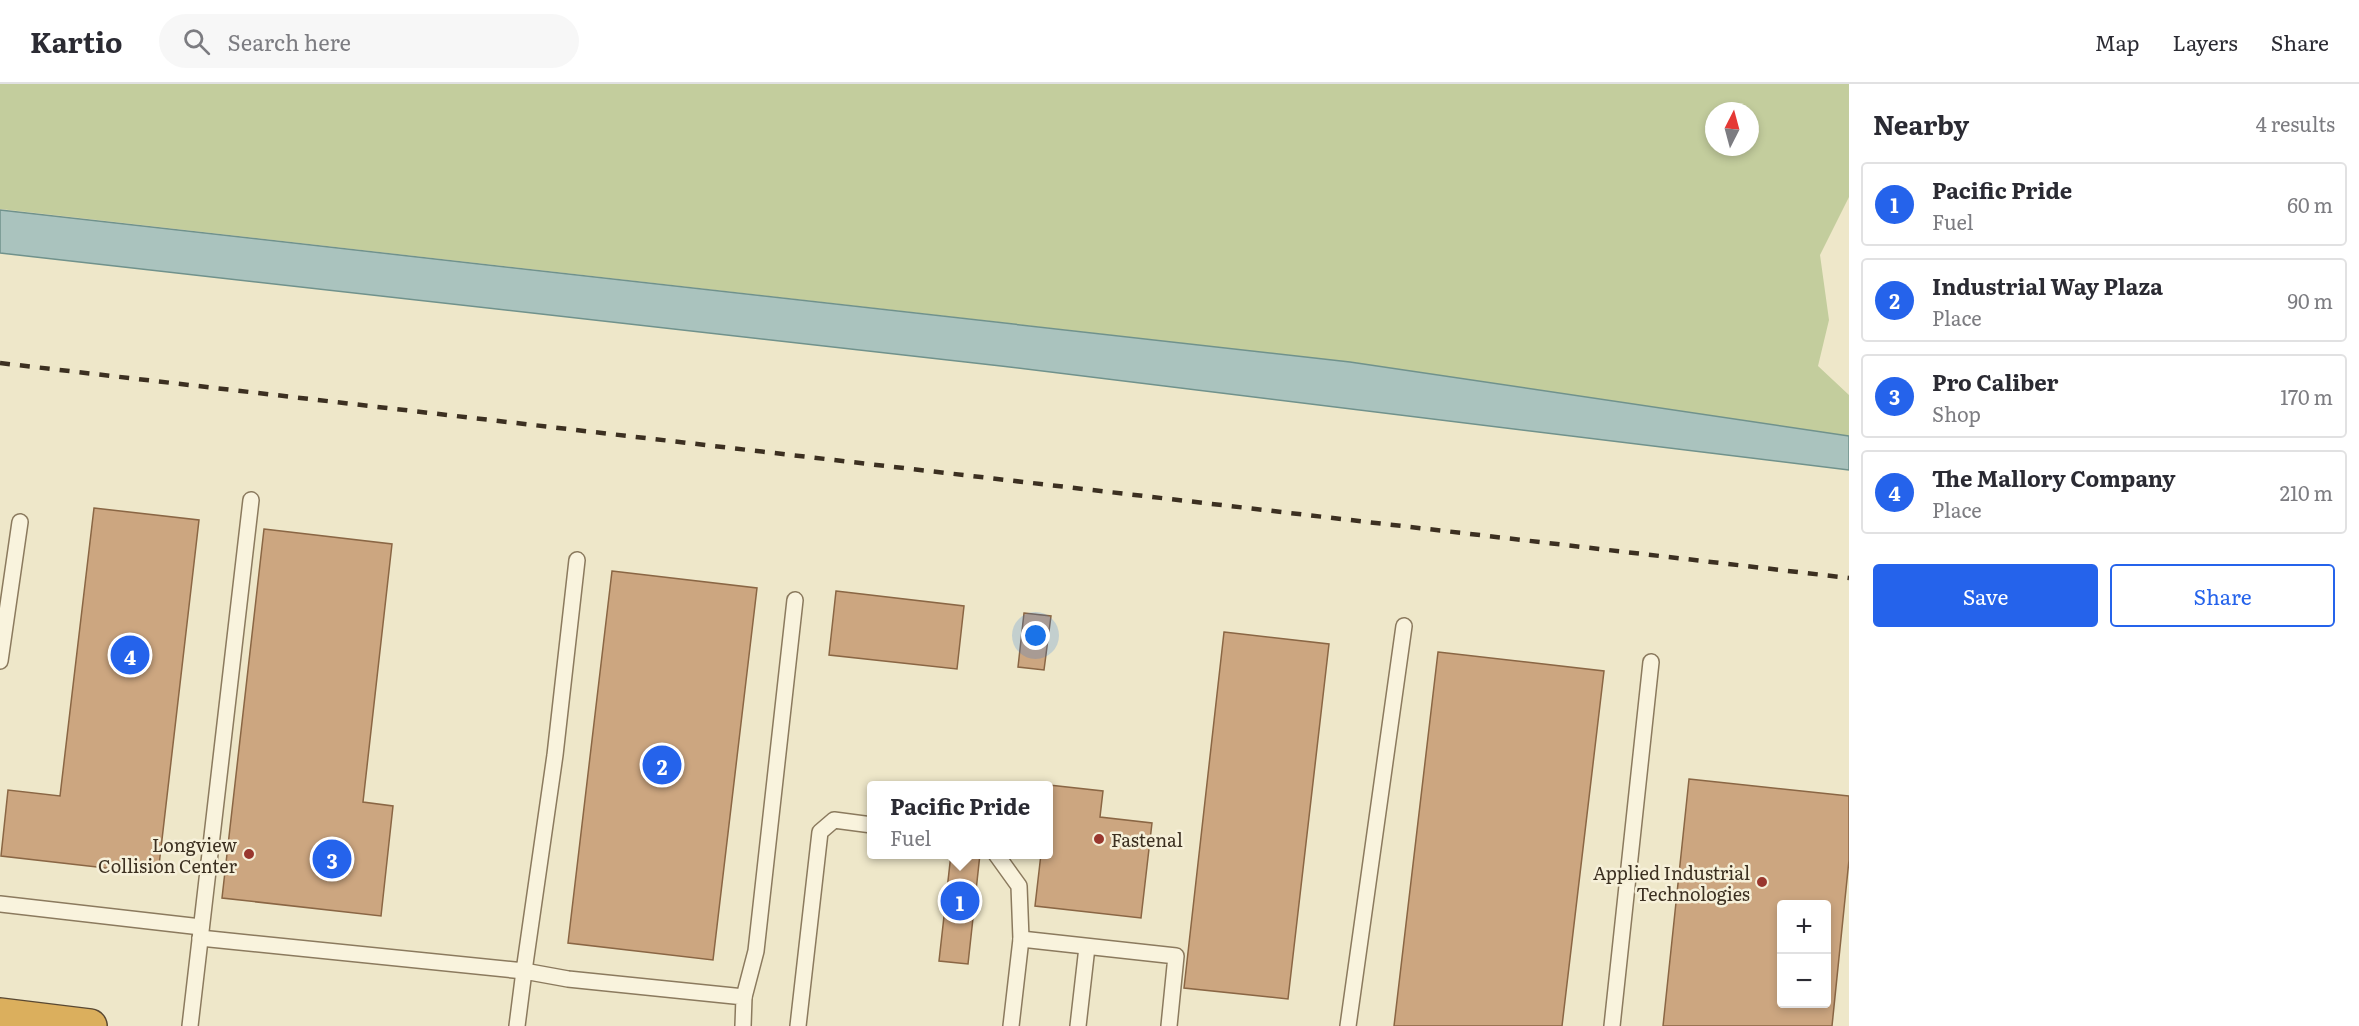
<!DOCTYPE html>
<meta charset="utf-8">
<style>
:root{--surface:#fff;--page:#f7f7f7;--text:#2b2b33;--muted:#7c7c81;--line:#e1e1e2;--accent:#2563eb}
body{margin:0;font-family:Literata,serif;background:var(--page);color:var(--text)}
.controls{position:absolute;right:18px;bottom:18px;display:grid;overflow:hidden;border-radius:6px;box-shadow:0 3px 9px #0003}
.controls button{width:54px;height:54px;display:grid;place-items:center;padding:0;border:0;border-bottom:2px solid var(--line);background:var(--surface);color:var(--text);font:30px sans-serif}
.compass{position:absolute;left:1705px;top:18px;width:54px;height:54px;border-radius:50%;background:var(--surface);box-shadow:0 3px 9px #0003;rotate:6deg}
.you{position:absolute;left:1036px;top:552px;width:21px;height:21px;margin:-15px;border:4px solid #fff;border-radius:50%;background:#1a73e8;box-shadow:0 0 0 9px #1a73e833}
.badge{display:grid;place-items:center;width:39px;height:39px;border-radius:50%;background:var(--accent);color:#fff;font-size:20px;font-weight:700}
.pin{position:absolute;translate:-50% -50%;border:3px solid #fff;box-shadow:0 2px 6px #0006}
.popup{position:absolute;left:867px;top:697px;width:186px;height:78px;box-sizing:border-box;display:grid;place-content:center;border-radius:6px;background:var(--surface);filter:drop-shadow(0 2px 4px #0005);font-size:20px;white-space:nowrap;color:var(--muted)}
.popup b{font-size:22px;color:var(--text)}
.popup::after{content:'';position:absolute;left:50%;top:100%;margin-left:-12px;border:12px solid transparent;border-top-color:var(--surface)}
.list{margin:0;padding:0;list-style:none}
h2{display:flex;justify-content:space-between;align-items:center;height:78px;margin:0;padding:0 24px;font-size:26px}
h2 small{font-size:20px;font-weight:400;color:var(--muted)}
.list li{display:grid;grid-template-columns:39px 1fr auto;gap:18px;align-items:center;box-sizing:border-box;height:84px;margin:0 12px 12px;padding:0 12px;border:2px solid var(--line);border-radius:6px}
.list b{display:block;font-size:22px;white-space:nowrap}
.list p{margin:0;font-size:20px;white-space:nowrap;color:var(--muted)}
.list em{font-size:20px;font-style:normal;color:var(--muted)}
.actions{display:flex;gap:12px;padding:18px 24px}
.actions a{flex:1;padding:14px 0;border:2px solid var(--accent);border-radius:6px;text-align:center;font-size:21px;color:var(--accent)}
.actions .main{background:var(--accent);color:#fff}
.icon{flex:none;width:33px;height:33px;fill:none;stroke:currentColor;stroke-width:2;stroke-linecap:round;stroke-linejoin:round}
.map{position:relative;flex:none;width:1849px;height:942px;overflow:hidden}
header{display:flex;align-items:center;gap:36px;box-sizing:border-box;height:84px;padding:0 30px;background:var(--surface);border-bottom:2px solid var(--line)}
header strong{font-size:28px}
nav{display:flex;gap:33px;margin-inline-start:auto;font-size:21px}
.search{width:420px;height:54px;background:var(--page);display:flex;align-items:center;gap:15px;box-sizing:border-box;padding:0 21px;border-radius:33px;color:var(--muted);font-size:22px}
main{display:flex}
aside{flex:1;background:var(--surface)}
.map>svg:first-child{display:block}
.green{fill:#c3cd9d;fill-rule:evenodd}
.water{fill:#aac3be;stroke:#70928c;stroke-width:1.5}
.building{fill:#cca680;stroke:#8a6644;stroke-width:1.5;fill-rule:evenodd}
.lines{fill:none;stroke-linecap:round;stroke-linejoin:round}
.lane-casing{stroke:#8b7a5e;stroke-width:18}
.highway-casing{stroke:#594832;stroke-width:36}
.lane{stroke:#f9f3dd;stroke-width:15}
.highway{stroke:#dbaf5d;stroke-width:33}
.rail{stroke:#3c3021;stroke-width:4.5;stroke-dasharray:10 10;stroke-linecap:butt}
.poi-dot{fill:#99372e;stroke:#f6f0d9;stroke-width:2}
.labels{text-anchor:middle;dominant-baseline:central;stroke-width:5;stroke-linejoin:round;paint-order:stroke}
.poi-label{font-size:18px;fill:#3c3021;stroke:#f6f0d9;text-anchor:end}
</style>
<header>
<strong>Kartio</strong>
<div class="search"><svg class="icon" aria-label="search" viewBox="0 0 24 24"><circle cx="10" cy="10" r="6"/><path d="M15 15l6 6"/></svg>Search here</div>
<nav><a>Map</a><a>Layers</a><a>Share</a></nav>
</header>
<main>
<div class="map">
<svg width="1849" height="942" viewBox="0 0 1849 942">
<rect width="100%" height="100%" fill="#eee7c9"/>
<path class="green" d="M0,0H1849V113L1820,171L1829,236L1818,282L1849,311V352L1350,278L0,125ZM1714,27H1750V63H1714Z"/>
<polygon class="water" points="0,126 1350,278 1849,352 1849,386 1001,282 0,169"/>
<g class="building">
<polygon points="94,424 199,436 158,790 1,772 8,706 60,712"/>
<polygon points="264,445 392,460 363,718 393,722 381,832 222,814"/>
<polygon points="612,487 757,504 713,876 568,859"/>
<polygon points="836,507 964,522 957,585 829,571"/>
<polygon points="1024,529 1051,532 1044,586 1018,583"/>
<polygon points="1224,548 1329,560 1288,915 1184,904"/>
<polygon points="1438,568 1604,587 1562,942 1394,942"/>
<path d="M1689,695L1849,712V776L1832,942H1663ZM1782,820H1826V920H1782Z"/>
<polygon points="1049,701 1103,707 1100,733 1152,739 1141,834 1035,822 1041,770 1048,770"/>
<polygon points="951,770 980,770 968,880 939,877"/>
</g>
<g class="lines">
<g class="lane-casing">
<g id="lane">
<polyline points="0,577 20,438"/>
<polyline points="996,770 1019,802 1021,855 1011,942"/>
<polyline points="0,820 201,843"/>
<polyline points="200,854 524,887 555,671 577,476"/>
<polyline points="1021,855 1176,872 1169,942"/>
<polyline points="744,913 756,867 795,516"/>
<polyline points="190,942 251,416"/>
<polyline points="517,942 524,887 568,895 744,913 743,942"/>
<polyline points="798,942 820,748 834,736 872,741"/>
<polyline points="1078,942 1087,863"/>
<polyline points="1348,942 1404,542"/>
<polyline points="1612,942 1651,578"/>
</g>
</g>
<g class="highway-casing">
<polyline id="highway" points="0,931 90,942"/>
</g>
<use href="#lane" class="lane"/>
<use href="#highway" class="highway"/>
<polyline class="rail" points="0,279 1849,494"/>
</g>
<g class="poi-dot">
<circle cx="1099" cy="755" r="6"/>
<circle cx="249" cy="770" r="6"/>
<circle cx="1762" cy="798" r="6"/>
</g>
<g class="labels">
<g class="poi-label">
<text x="1111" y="755" text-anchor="start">Fastenal</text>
<text x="237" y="760">Longview<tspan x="237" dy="21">Collision Center</tspan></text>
<text x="1750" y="788">Applied Industrial<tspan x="1750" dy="21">Technologies</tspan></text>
</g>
</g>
</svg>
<div class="controls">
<button>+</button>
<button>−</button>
</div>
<svg class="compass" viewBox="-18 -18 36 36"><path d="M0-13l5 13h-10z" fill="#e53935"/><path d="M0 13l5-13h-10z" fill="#7c7c81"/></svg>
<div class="you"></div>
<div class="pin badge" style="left:960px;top:817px">1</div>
<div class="popup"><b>Pacific Pride</b>Fuel</div>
<div class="pin badge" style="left:662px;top:681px">2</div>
<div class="pin badge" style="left:332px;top:775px">3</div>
<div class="pin badge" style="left:130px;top:571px">4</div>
</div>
<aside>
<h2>Nearby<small>4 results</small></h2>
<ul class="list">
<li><span class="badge">1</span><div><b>Pacific Pride</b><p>Fuel</p></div><em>60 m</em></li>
<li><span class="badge">2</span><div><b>Industrial Way Plaza</b><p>Place</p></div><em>90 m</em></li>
<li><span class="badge">3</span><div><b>Pro Caliber</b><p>Shop</p></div><em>170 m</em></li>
<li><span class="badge">4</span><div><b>The Mallory Company</b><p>Place</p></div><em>210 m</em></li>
</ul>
<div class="actions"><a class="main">Save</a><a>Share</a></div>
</aside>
</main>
